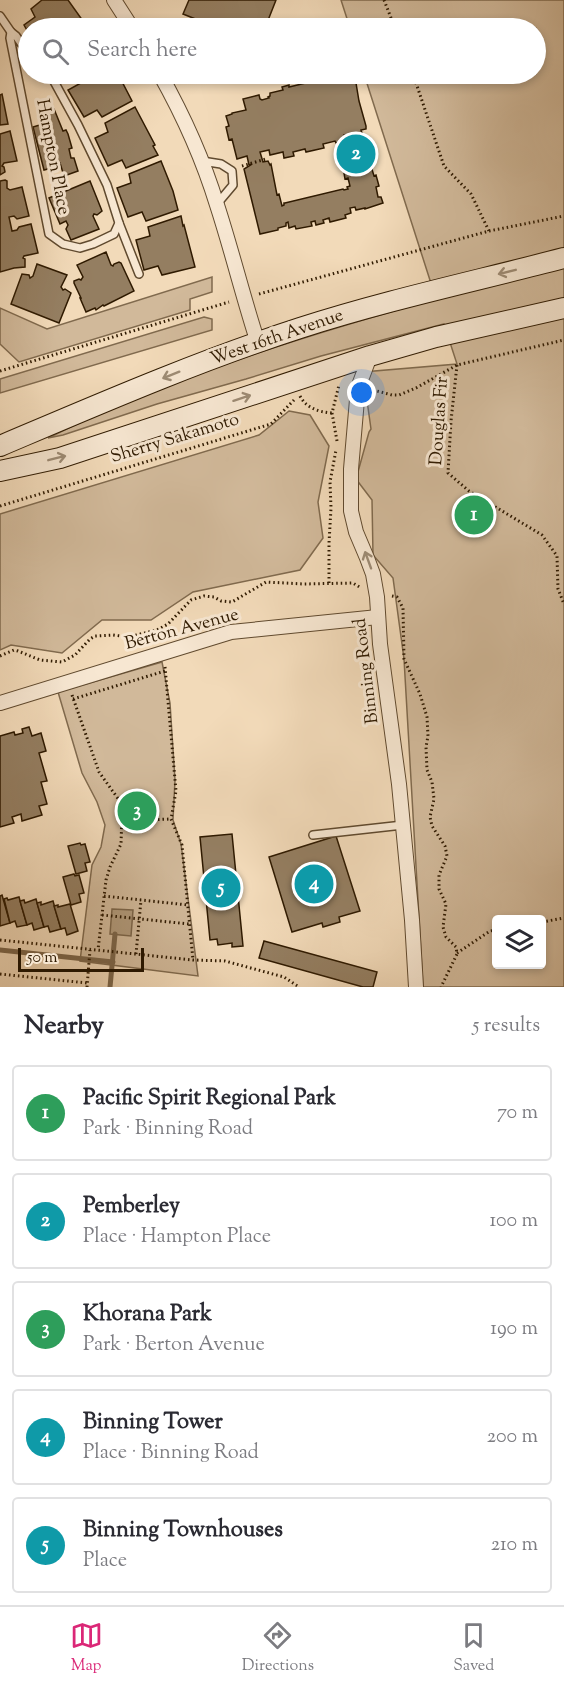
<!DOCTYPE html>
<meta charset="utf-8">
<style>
:root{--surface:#fff;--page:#f7f7f7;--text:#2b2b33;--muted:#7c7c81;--line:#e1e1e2;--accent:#db2777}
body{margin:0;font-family:"Sorts Mill Goudy",serif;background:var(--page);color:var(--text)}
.controls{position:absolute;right:18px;bottom:18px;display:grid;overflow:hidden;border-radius:6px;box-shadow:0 3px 9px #0003}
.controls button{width:54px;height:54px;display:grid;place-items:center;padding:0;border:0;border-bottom:2px solid var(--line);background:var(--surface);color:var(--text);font:30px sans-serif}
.scale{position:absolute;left:18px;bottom:15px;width:126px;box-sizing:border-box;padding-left:6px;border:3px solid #2f1a01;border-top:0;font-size:16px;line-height:21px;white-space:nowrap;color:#2f1a01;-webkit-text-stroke:4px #f7e7d2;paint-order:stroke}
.you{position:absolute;left:362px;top:393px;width:21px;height:21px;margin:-15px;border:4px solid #fff;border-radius:50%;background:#1a73e8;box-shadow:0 0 0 9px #1a73e833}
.badge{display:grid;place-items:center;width:39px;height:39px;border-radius:50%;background:var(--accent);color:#fff;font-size:20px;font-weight:700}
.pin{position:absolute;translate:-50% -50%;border:3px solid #fff;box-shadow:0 2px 6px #0006}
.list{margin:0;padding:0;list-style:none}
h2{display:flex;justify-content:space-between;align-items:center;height:78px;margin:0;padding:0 24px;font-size:26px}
h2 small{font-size:20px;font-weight:400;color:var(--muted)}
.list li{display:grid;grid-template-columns:39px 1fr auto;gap:18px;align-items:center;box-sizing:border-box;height:96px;margin:0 12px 12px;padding:0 12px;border:2px solid var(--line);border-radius:6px}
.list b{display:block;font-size:22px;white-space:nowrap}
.list p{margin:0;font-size:20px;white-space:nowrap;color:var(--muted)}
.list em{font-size:20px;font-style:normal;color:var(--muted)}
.icon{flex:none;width:33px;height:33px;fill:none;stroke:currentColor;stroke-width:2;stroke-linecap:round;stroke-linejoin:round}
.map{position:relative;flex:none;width:564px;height:987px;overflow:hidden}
.search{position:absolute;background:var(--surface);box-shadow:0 3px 9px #0003;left:18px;right:18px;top:18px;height:66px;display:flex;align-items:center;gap:15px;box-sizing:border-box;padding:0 21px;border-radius:33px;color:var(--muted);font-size:22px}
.sheet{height:618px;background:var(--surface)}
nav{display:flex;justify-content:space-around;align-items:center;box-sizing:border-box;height:84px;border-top:2px solid var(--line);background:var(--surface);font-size:16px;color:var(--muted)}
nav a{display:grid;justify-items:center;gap:3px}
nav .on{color:var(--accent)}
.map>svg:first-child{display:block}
.green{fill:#d1b99a;stroke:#806a4e;stroke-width:1.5;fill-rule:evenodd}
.water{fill:#b0997a;stroke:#7c664a;stroke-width:1.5}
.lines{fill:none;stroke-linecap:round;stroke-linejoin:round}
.stream{stroke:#7c664a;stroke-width:5}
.building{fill:#947e61;stroke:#2f1a01;stroke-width:1.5}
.service-casing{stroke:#604a2f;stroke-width:10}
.minor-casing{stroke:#604a2f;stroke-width:16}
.secondary-casing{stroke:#2f1a01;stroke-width:22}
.path{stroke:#2f1a01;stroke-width:3;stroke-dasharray:1.5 3;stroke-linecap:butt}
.service{stroke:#f7e7d2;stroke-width:7}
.minor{stroke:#f7e7d2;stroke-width:14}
.secondary{stroke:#f7e7d2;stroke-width:20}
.oneway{stroke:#9d8b74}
.labels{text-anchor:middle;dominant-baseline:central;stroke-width:6;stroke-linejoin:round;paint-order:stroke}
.street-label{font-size:18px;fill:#2f1a01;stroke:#f7e7d2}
</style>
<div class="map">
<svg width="564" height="987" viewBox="0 0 564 987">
<rect width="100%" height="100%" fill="#f2dab9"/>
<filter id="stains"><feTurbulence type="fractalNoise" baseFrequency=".00333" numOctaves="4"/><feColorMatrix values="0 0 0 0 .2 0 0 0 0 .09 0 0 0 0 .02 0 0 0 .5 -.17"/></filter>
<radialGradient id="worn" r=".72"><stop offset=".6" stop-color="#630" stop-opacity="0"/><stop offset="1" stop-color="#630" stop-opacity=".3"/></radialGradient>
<g class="green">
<path d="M341,0H564V987H423L404,659L393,578L373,555L372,500L356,479L369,432L371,429L363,372L457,364L444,324L321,356L246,379L157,404L63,435L48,438C171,377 304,336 436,299L364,74H536V28H350ZM496,920H542V964H496Z"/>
<polygon points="212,277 212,292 190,299 190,310 19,362 0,344 0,308 47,329"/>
<polygon points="204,317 212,319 212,330 0,393 0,379"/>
<polygon points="289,411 310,415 329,446 318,502 323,538 300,570 193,592 151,620 102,620 62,653 11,645 0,650 0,514 259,435"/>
<polygon points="162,662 170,703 175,780 173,820 181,844 198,976 80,961 92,865 101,847 105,825 97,802 82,773 58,692"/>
</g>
<polygon class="water" points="112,909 133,910 131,936 110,934"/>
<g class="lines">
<g class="stream">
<polyline points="0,950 113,962"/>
<polyline points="110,987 115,934"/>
</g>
</g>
<g class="building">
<polygon points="42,0 68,0 88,28 28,28 28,32 24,25 35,17 31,9"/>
<polygon points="189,0 276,0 265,28 218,28 183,14"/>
<polygon points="77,74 118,74 132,101 102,117 97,110 84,117 68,90 81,83"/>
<polygon points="333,74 347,74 344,75 345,77 352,75 353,78 355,77 359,101 366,126 366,129 361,130 363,136 351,139 350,135 344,135 345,141 336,143 335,141 323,144 324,148 306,152 305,149 293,152 294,156 284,158 283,152 270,155 269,150 260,152 263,162 268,161 270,165 271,164 277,195 279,194 282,206 284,205 284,203 285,203 343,189 344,190 348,189 347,187 350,186 348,178 345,179 344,173 347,172 346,169 343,170 339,159 342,159 341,155 343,155 341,144 365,138 367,146 370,145 372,152 368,153 369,156 372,155 374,165 371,166 374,176 376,175 379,186 376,187 378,197 381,197 383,203 365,209 365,208 356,210 355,207 350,208 351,213 345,215 346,218 330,222 329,218 323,220 324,223 316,225 315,221 311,222 312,226 296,229 295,226 289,228 288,222 286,223 286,226 278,228 278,230 260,234 244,169 252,164 249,165 247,156 237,159 232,139 229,140 226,127 229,126 226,116 232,114 232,113 246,110 243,99 259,95 260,99 262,100 269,98 268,97 270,96 270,93 283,90 282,87 289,85 289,87 310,82 309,79 317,76 318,80 331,77 332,81 334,80"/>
<polygon points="2,94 8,124 0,125 0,95"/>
<polygon points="135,107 155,145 153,146 158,155 126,168 122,160 108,166 95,138 108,132 105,123"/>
<polygon points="54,109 63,131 66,130 68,134 72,148 69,149 71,158 74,158 78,171 64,176 60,163 54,165 55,167 44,170 33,127 43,124 39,114"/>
<polygon points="10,131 17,161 4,163 2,166 4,167 5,172 0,175 0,134"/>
<polygon points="161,161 173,191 178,210 146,221 142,212 128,217 117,188 131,183 129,174"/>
<polygon points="5,180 7,181 7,188 10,190 22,187 29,216 17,219 14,216 9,217 12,231 17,230 19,227 31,224 38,253 24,256 23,258 25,259 25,267 14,268 0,272 0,181"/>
<polygon points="90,181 102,211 97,215 94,214 93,216 99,229 71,240 66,229 68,225 66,221 60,224 49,198"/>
<polygon points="181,216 183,226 184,225 195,267 162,275 158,266 144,270 136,240 150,236 148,227"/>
<polygon points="106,252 111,265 113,266 114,264 119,262 121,263 134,291 104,306 103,305 96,310 95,308 86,312 80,298 81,298 74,283 74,281 79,279 81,280 83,277 77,265"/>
<polygon points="37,264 67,275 61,287 63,290 65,289 71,293 59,323 11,304 22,274 29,275 30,278 33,276"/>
<polygon points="29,727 32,736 41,733 46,751 39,753 47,781 41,782 47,804 39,806 42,815 22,821 21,814 12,817 14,823 0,827 0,736 14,732 15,735 23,733 22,729"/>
<polygon points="232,834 243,946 232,947 232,943 218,945 217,939 210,940 200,837"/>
<polygon points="336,836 360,911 339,917 340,922 323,927 322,923 292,932 269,857"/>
<polygon points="80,843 81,845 85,844 90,862 85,863 87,871 76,874 68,846"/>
<polygon points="74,874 75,876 79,875 84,893 79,894 81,902 71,905 63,877"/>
<polygon points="2,895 10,923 0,926 0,896"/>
<polygon points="19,897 27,925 17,927 15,921 10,923 4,899 7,898 8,900"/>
<polygon points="36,899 44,927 34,930 32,923 27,925 20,901 24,900 25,903"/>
<polygon points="53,901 61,929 50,932 48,926 44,927 37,903 41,902 41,905"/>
<polygon points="70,904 78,931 67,935 65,928 61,929 54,906 58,905 58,907"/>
<polygon points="264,941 377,972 373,987 363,987 259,958"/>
</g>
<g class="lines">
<g class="service-casing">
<g id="service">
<polyline points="0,16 11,32"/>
<polyline points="115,28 127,21"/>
<polyline points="28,53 16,36 11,32 10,38 49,234 63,244 80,248 93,244 114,234 119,223 107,185 78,125 50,74"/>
<polyline points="202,161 221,164 232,171 233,185 217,204"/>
<polyline points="119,223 139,274"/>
<polyline points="313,835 403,825"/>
</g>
</g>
<g class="minor-casing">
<g id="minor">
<polyline points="114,0 132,28"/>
<path d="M160,74C183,115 203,159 217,205C232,251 243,297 258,343"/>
<polyline points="370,356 358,388 351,469 351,511 356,532 367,558 373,574 377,597 380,644 399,784 412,920 416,987"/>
<polyline points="0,703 231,632 378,617"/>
</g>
</g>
<g class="secondary-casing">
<g id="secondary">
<path d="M0,446C99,404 198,361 300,328C387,300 476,281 564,258"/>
<polyline points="0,471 60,458 370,356 436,337 564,308"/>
</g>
</g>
<g class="path">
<polyline points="384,0 395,28"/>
<polyline points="413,74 444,166 471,194 489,231"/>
<polyline points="242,166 266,159"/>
<polyline points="259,294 489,231 564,216"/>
<polyline points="457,365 451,421 448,473 469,491 542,535 557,556 558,589 564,604"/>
<polyline points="0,371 229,302"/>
<polyline points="373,390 392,395 399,395 416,388 457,365 564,340"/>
<path d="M300,396C306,408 319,412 332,413"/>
<polyline points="337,441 332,413 339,385"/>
<polyline points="0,506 271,424 294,400"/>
<polyline points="329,583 329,543 331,508 330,482 336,450"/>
<polyline points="392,596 397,597 403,608 404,659 420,694 427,717 428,736 426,747 427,770 432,782 434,799 430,817 432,826 445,846 447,856 439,875 439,889 446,904 443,927 446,937 456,947 457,954 441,987"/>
<polyline points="0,656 14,650 18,651 40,660 62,662 75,655 90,639 95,636 113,635 128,637 157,630 168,624 191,600 204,596 214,597 221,601 232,602 266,582 304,584 353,583 361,588"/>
<polyline points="165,667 176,791 171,819 182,845 193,960"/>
<polyline points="72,695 99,772 119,800 122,814 121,844 110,867 106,880 98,950"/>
<polyline points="73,699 165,671"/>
<polyline points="122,821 171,819"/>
<polyline points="104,896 188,905"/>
<polyline points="102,915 189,924"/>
<polyline points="542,922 564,918"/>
<polyline points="0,940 193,960 225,961 284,977 299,987"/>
<polyline points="457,953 490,931 496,930"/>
<polyline points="136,954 141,900"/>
<polyline points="0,974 87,983"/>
<polyline points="87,987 90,950"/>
</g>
<use href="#service" class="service"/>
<use href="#minor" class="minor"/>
<use href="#secondary" class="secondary"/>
</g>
<defs><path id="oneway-shaft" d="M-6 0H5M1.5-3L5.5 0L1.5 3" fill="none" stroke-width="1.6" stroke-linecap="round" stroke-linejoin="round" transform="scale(1.5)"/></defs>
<g class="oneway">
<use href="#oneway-shaft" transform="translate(507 272) rotate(166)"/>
<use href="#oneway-shaft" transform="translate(171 375) rotate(158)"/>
<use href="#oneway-shaft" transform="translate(242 398) rotate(-18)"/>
<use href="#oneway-shaft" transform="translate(57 458) rotate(-14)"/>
<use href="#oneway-shaft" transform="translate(368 560) rotate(-110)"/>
</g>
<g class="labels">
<g class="street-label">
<text transform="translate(52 157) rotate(79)">Hampton Place</text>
<text transform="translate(277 338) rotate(-19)">West 16th Avenue</text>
<text transform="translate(440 421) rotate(-86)">Douglas Fir</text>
<text transform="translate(175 439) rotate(-17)">Sherry Sakamoto</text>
<text transform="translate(182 630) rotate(-15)">Berton Avenue</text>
<text transform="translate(367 671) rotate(-97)">Binning Road</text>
</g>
</g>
<rect width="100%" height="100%" filter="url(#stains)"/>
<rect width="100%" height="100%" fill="url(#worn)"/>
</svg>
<div class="controls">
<button><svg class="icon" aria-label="layers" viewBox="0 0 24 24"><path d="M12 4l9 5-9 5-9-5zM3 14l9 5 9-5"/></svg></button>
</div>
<div class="scale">50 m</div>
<div class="you"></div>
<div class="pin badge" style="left:474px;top:515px;background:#2e9e5b">1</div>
<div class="pin badge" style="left:356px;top:154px;background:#0f9aa8">2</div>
<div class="pin badge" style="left:137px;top:811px;background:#2e9e5b">3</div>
<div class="pin badge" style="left:314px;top:884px;background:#0f9aa8">4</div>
<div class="pin badge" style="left:221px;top:888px;background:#0f9aa8">5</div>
<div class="search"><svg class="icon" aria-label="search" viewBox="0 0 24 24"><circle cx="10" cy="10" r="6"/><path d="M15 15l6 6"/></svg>Search here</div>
</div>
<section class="sheet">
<h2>Nearby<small>5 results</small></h2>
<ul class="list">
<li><span class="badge" style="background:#2e9e5b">1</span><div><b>Pacific Spirit Regional Park</b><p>Park · Binning Road</p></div><em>70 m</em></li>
<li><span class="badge" style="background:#0f9aa8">2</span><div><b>Pemberley</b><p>Place · Hampton Place</p></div><em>100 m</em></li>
<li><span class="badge" style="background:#2e9e5b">3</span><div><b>Khorana Park</b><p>Park · Berton Avenue</p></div><em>190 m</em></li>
<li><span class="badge" style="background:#0f9aa8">4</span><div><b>Binning Tower</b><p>Place · Binning Road</p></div><em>200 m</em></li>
<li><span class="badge" style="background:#0f9aa8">5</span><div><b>Binning Townhouses</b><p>Place</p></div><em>210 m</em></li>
</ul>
</section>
<nav>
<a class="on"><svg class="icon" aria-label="map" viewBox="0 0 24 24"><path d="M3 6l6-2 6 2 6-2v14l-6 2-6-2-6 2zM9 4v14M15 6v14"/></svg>Map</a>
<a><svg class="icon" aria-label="directions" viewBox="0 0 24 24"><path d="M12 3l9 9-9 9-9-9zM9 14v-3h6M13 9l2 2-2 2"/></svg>Directions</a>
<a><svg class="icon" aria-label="saved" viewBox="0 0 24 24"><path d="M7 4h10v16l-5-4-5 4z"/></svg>Saved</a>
</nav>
